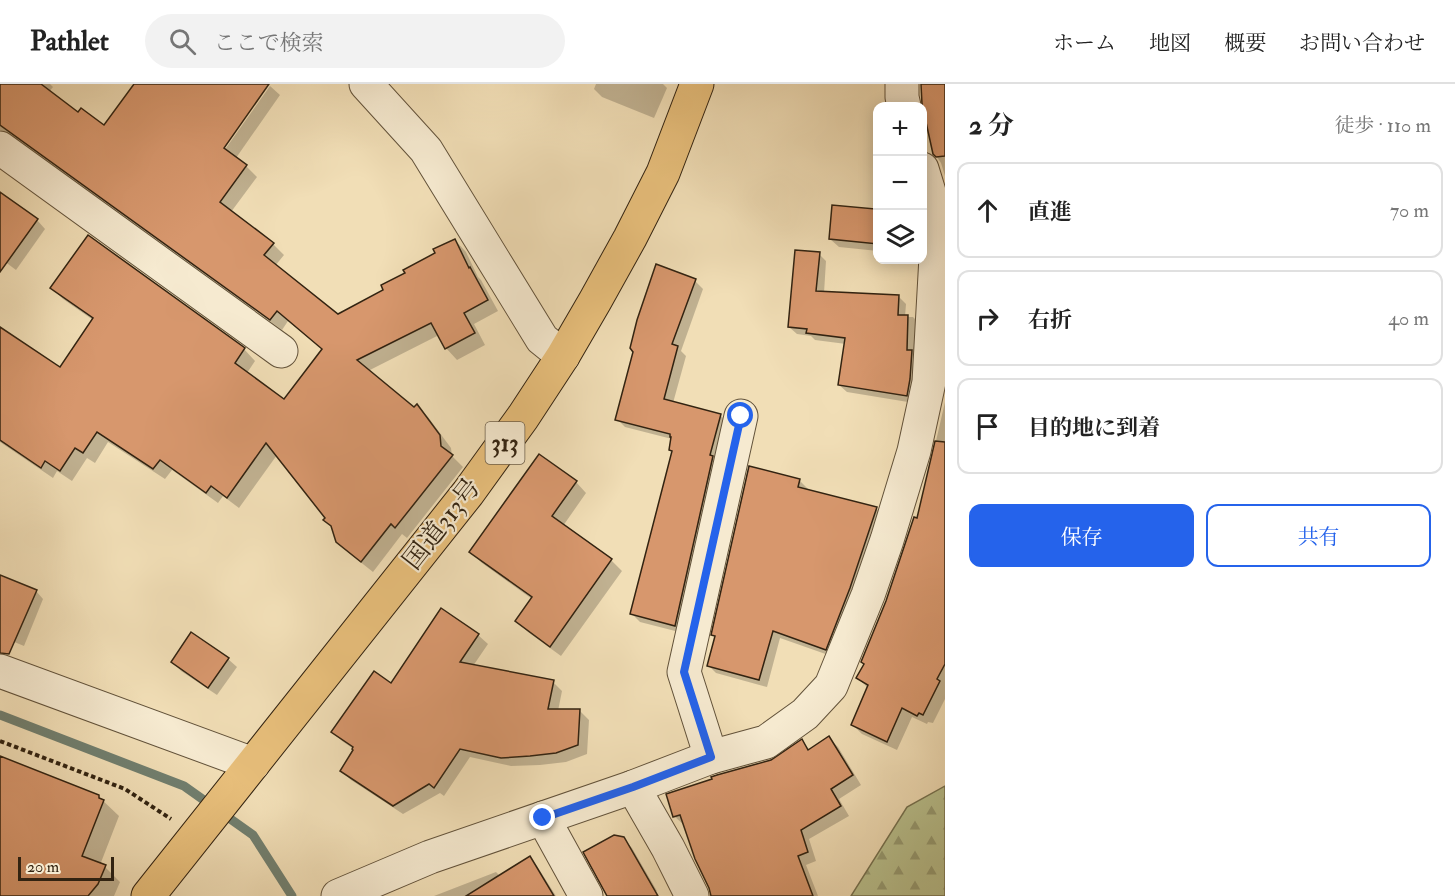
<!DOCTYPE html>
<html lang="ja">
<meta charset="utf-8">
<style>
:root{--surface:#fff;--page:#f2f2f2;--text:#222;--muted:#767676;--line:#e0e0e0;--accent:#2563eb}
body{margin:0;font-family:"IM FELL Double Pica","Noto Serif JP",serif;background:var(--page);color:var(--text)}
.controls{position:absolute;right:18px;top:18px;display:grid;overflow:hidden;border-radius:12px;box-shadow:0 3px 15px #0003}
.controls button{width:54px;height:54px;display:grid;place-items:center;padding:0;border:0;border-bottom:2px solid var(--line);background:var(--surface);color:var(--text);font:30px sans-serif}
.scale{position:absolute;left:18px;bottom:15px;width:96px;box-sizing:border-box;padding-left:6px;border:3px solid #322311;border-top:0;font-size:16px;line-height:21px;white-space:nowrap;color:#322311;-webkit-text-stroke:4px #f6ead0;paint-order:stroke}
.stop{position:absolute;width:18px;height:18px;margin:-14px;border:4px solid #2563eb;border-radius:50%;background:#fff}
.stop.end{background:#2563eb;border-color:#fff;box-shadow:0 2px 6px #0008}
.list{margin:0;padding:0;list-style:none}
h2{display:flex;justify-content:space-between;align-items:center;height:78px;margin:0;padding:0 24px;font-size:26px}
h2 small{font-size:20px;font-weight:400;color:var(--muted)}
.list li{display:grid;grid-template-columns:39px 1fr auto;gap:18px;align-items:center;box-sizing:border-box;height:96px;margin:0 12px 12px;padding:0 12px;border:2px solid var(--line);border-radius:12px}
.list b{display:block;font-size:22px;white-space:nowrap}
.list em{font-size:20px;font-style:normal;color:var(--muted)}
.actions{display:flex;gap:12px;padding:18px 24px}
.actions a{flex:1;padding:14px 0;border:2px solid var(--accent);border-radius:12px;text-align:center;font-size:21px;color:var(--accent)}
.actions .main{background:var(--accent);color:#fff}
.icon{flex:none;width:33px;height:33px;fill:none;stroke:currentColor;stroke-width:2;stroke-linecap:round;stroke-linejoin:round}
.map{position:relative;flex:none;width:945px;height:812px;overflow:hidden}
header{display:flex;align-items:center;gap:36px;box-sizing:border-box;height:84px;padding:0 30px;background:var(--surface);border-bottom:2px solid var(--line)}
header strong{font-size:28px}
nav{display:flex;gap:33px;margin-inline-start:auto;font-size:21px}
.search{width:420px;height:54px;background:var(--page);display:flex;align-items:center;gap:15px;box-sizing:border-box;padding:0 21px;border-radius:33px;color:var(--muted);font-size:22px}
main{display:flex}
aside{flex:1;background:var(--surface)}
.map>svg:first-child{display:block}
.forest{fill:url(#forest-firs);stroke:#767250;stroke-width:1.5}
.shadow{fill:#0003}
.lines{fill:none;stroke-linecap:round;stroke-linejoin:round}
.stream{stroke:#717f6f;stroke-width:9}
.building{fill:#d7976d;stroke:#322311;stroke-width:1.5}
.minor-casing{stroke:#62523a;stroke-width:35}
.tertiary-casing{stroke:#62523a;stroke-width:35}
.trunk-casing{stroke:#322311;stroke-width:35}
.path{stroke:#322311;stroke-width:4;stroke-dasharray:4.5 3;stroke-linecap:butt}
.minor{stroke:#f6ead0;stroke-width:33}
.tertiary{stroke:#f6ead0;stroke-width:33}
.trunk{stroke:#e8bf7b;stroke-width:33}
.route{stroke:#2563eb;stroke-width:8}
.labels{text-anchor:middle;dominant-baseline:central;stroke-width:4.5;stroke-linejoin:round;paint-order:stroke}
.shield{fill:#f6ead0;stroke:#6d5f4a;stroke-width:1.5}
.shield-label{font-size:24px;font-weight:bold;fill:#322311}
.street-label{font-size:26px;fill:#322311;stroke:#f6ead0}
</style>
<header>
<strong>Pathlet</strong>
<div class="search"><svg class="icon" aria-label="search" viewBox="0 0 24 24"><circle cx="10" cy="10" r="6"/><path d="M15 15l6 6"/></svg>ここで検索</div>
<nav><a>ホーム</a><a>地図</a><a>概要</a><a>お問い合わせ</a></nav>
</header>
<main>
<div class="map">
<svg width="945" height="812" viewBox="0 0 945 812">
<defs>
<pattern id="forest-firs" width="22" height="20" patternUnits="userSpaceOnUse" patternTransform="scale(1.5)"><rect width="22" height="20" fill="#b9c18e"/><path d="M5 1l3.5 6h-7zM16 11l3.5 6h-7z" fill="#979c73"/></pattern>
</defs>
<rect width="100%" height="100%" fill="#f1deb6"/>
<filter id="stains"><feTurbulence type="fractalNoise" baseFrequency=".00333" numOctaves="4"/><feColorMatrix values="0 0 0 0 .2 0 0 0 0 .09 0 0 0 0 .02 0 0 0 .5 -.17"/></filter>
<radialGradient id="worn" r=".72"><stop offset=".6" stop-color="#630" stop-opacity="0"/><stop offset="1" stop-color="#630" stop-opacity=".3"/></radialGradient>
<polygon class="forest" points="945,702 945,812 851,812 907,723"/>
<g class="shadow">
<polygon points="0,0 50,0 53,3 49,8 78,30 105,43 136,0 267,0 218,69 221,71 270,2 280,11 236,74 246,82 257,93 231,128 273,160 284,171 275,182 338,232 385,207 407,189 455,156 466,168 478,193 481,196 498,227 474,240 485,261 457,276 446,264 439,251 368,287 414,325 417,322 428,333 451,364 452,372 463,383 407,454 402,450 373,488 349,469 337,457 333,444 325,436 327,434 277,371 239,424 223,412 218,419 172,386 165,395 108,358 95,379 87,374 72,397 57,387 53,394 0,358 0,245 61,285 93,236 63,215 52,204 88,153 244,265 255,277 247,289 284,317 323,266 288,237 282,246 24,60 15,54 12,56 0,46"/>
<polygon points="596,0 663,0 667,4 654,34 602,13 594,5"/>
<polygon points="922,0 945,0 945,92 941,79 935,70"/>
<polygon points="878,117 878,167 839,163 830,155 876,127"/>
<polygon points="0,125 37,136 45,145 16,186 0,174"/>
<polygon points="819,170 826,177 824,209 898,212 906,220 905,233 913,233 921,241 914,319 847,308 839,301 846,260 815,256 811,252 797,250 789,243"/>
<polygon points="695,197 703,205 681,267 686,272 673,319 720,331 728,339 683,549 640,538 632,530 673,368 672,355 625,343 617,335"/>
<polygon points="945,318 945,615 933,639 928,638 927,640 912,633 897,666 862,650 853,641 868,604 858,594 865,581 918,435"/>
<polygon points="750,384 800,397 808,405 807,407 877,425 885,433 834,573 780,554 767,603 716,589 708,581 716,553 713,550"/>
<polygon points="576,398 586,409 563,442 611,476 622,487 561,572 528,548 517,537 532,515 482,479 471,468"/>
<polygon points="0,492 36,507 43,515 24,562 0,552"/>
<polygon points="478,551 488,560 473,582 553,598 562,607 558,627 580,627 589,636 587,670 566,678 540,681 511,682 470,673 444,712 440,709 403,730 351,696 342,687 355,666 342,657 333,648 391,601"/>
<polygon points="228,575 237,583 217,611 181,587 173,578"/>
<polygon points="829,654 838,663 861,701 839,715 849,732 809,755 816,777 806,781 818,812 712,812 710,803 684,741 674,732 772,677 802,657 810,666"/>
<polygon points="0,674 99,713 119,732 100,781 105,783 120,798 114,812 0,812"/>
<polygon points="623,754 632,764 657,807 649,812 609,812"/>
<polygon points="529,774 537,782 556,812 434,812 496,788 500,792"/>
</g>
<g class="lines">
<polyline class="stream" points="0,631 184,702 253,751 292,812"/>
</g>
<g class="building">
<polygon points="0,0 41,0 78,28 81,24 104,41 134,0 269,0 224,64 247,81 220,118 274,159 264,171 338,230 383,206 381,201 405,189 403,186 435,169 433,165 455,155 469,184 470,183 488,216 464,229 475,249 445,265 431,239 357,276 414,323 417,320 440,351 441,362 453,371 395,444 391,440 361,478 336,458 331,442 323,436 325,434 266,359 227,414 211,402 206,409 160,376 153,385 97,348 83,369 75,364 60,387 45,377 41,384 0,356 0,243 60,283 93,234 50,204 88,151 245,264 235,279 284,315 322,265 277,227 270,236 0,41"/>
<polygon points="921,0 945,0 945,72 936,73 933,70 922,20"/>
<polygon points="0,108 38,135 0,188"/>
<polygon points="877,109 878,160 829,155 832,121 875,125"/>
<polygon points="795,166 820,168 816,207 899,211 898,231 908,231 907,266 912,266 910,295 907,312 838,301 845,254 806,249 807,245 788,243"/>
<polygon points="656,180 696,195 672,260 678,262 664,315 721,330 710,371 713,372 675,542 630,530 672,367 669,366 671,353 670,353 670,350 615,336 633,268 630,264 637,236"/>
<polygon points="935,357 945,358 945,580 937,595 940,597 923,631 919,629 917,632 902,624 887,658 851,641 868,601 856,594 864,580 861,578 886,517 914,433 917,434"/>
<polygon points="539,370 577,397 552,432 612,475 550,563 515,537 532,513 469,468"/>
<polygon points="749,382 800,395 798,403 877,423 850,504 826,566 773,547 759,596 707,582 715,552 711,551"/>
<polygon points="0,491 37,506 9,570 0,569"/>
<polygon points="441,524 479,550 460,578 554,596 548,625 580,625 578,661 556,669 530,672 501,674 460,665 434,704 429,700 393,722 340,687 353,666 352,665 353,663 331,648 374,587 391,599"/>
<polygon points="191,548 229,574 208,604 171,578"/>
<polygon points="829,652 853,691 831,705 841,722 801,746 808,768 798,772 813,812 711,812 709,804 695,775 680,731 673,733 666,710 712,695 711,693 717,691 771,676 802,655 808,666"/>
<polygon points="0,672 99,711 99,714 104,716 82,772 106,781 98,800 88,812 0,812"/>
<polygon points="614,751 624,753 658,812 607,812 583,768"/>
<polygon points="530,772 554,812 466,812"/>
</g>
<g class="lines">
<g class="minor-casing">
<g id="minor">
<polyline points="366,0 426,66 542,255 563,272"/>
<polyline points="902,0 902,13 904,22"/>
<polyline points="0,64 281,267"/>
<polyline points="711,673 684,588 741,332"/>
<polyline points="633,703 668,764 692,812"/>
<polyline points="543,734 586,812"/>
<polyline points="338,812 430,773 633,703 711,673 766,658 805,630 831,602 868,511 887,456 914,367 929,298 938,137 922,85"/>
</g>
</g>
<g class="tertiary-casing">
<polyline id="tertiary" points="0,587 253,680"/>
</g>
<g class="trunk-casing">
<polyline id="trunk" points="148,812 468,409 523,333 563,272 595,217 630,154 663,89 697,0"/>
</g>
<polyline class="path" points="0,657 125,705 171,735"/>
<use href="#minor" class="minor"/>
<use href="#tertiary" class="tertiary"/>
<use href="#trunk" class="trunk"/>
</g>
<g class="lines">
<polyline class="route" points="543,734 633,703 711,673 684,588 741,332"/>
</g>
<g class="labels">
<rect class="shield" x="485.5" y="338" width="39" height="42" rx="4.5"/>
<g class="shield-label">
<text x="505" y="359">313</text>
</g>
<g class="street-label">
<text transform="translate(442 440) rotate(-52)">国道313号</text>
</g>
</g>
<rect width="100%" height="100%" filter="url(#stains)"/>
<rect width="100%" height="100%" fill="url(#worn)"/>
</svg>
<div class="controls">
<button>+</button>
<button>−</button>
<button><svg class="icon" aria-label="layers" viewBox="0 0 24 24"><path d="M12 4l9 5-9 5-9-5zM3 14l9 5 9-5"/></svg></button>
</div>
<div class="scale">20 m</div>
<div class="stop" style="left:741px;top:332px"></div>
<div class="stop end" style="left:543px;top:734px"></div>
</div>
<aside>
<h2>2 分<small>徒歩 · 110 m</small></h2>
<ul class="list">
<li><svg class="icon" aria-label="ahead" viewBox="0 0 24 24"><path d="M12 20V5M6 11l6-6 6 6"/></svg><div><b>直進</b></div><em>70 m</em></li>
<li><svg class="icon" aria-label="right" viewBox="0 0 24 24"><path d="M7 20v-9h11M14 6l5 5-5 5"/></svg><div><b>右折</b></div><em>40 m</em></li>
<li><svg class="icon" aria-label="arrive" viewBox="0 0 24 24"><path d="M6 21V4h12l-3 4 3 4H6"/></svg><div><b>目的地に到着</b></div></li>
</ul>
<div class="actions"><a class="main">保存</a><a>共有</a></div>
</aside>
</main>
